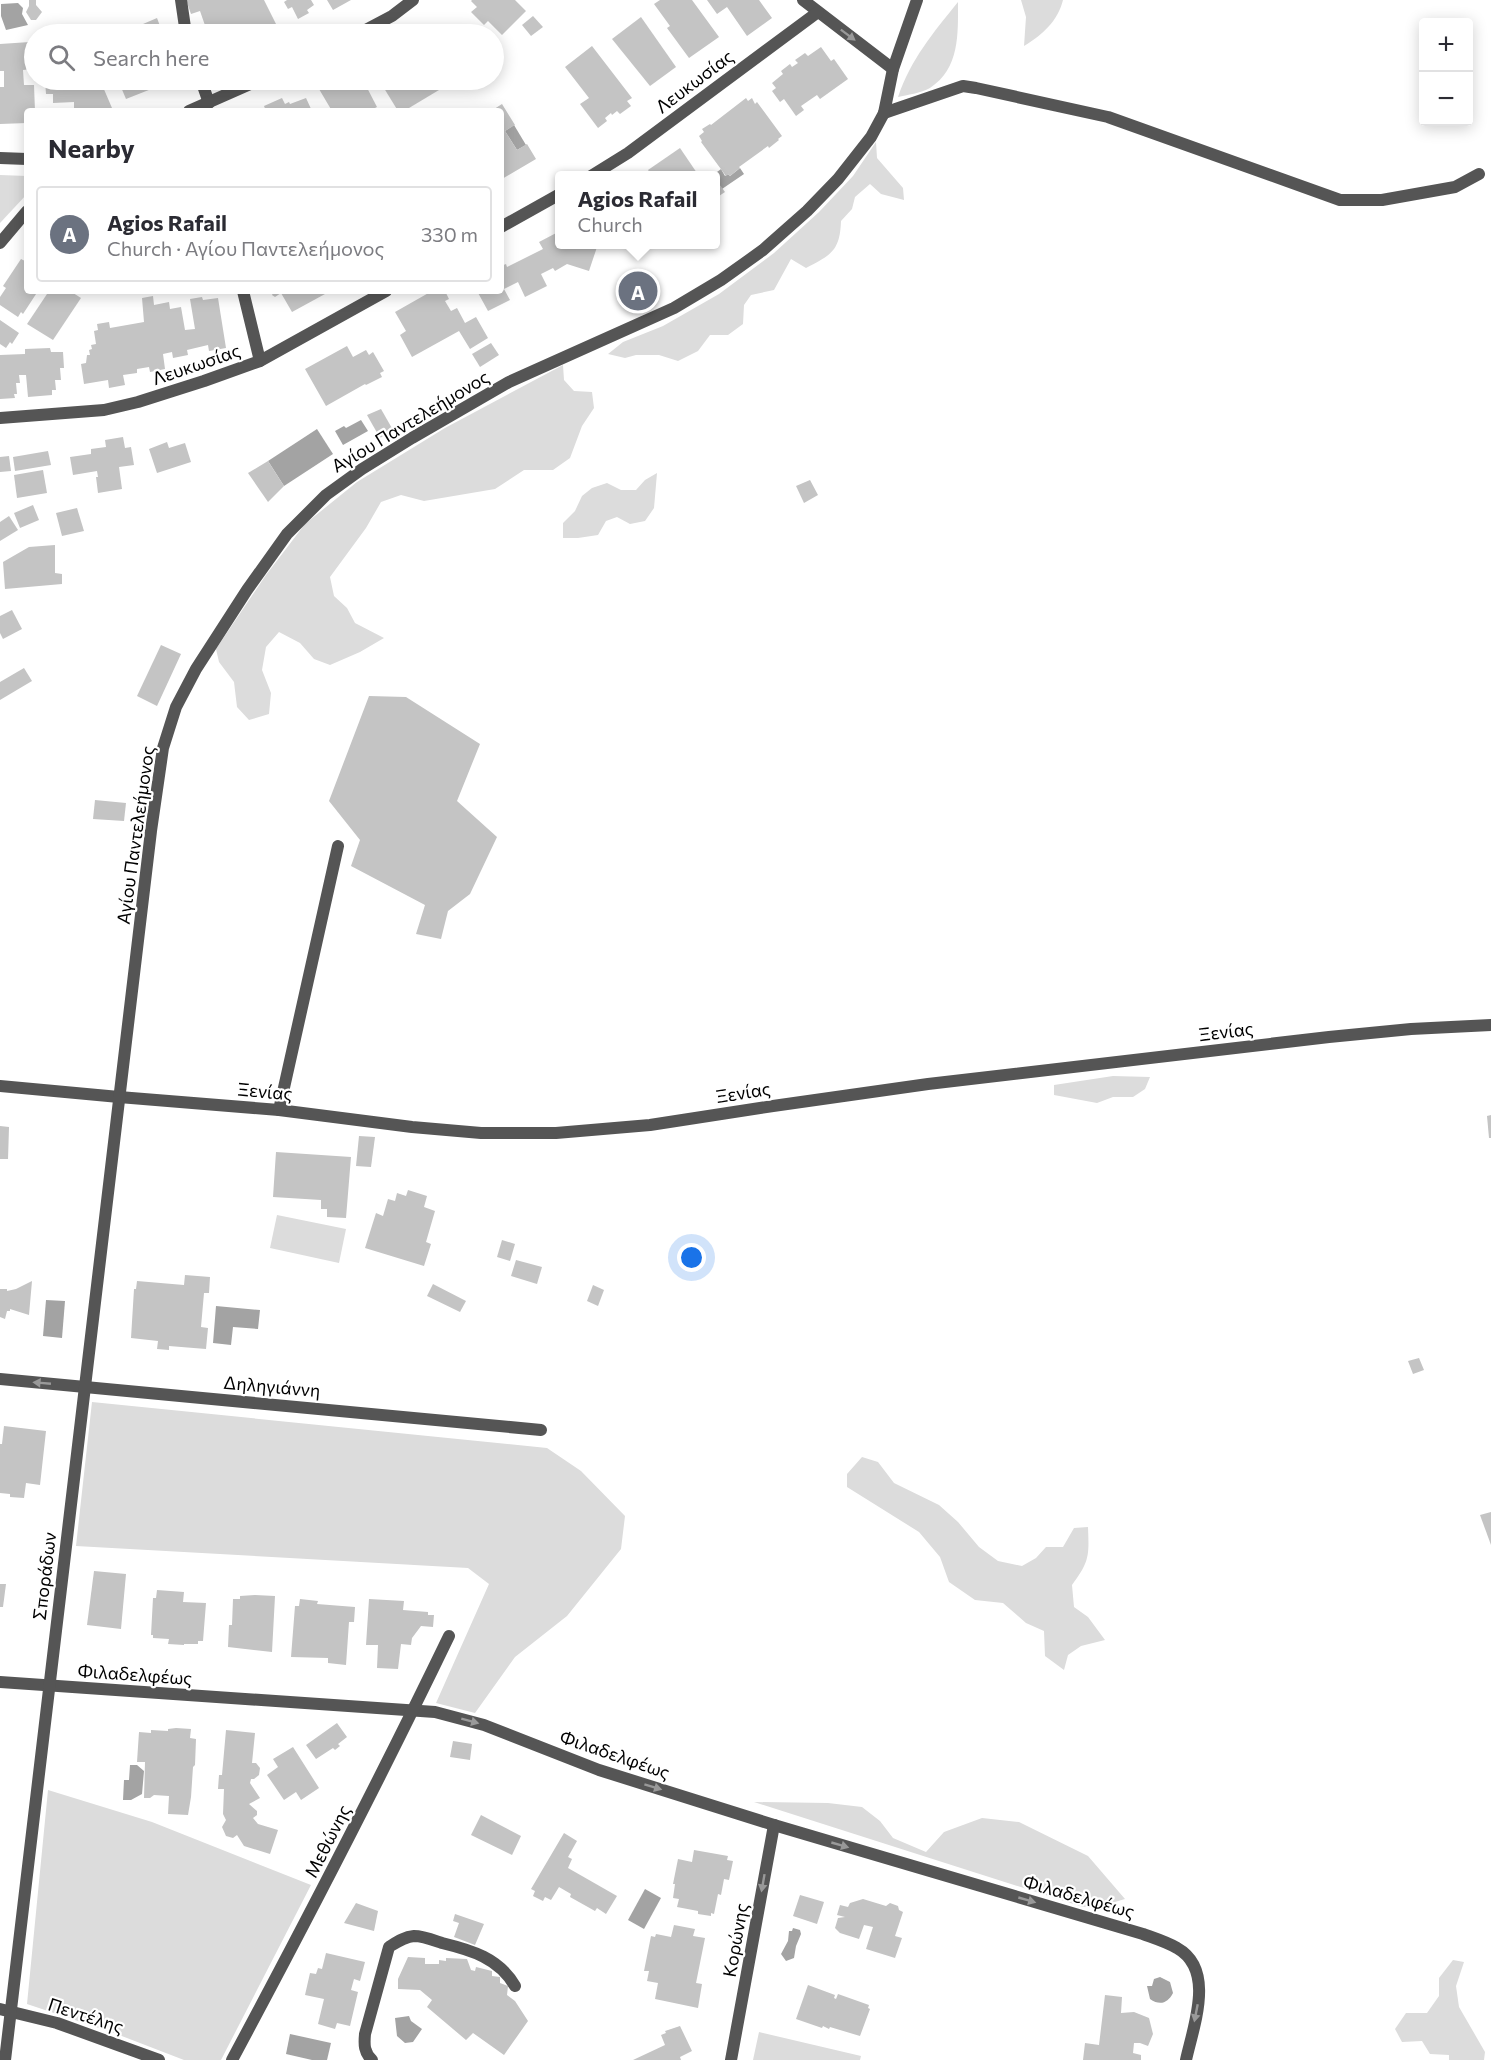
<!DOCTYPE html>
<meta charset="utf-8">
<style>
:root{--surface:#fff;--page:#f2f2f3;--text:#2b2b33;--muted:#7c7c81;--line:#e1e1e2;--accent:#000}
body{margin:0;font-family:Commissioner,sans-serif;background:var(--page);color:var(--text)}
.controls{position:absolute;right:18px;top:18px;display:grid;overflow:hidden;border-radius:6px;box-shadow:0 3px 15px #0003}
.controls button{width:54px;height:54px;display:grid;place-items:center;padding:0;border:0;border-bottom:2px solid var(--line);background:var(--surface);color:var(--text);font:30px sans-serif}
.you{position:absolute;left:692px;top:1258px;width:21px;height:21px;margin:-15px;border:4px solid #fff;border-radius:50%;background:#1a73e8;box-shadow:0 0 0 9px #1a73e833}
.badge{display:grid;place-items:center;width:39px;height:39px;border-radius:50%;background:var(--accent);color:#fff;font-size:20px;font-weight:700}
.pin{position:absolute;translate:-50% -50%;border:3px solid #fff;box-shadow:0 2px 6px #0006}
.popup{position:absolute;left:555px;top:171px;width:165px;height:78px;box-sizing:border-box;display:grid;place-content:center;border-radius:6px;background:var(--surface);filter:drop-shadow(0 2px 4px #0005);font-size:20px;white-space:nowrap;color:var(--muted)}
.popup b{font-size:22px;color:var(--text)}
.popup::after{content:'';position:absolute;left:50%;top:100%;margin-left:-12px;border:12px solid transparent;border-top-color:var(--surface)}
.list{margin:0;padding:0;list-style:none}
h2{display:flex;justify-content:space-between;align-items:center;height:78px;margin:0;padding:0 24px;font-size:26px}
h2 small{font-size:20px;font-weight:400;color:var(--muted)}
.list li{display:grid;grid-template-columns:39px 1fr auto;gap:18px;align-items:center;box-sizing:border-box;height:96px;margin:0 12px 12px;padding:0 12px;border:2px solid var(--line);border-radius:6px}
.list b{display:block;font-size:22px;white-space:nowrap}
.list p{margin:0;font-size:20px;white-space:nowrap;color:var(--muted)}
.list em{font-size:20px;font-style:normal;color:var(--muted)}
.icon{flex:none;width:33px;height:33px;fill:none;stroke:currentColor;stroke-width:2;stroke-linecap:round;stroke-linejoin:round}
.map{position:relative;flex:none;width:1491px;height:2060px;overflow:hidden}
.search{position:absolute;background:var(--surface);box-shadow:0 3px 15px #0003;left:24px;top:24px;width:480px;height:66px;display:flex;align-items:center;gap:15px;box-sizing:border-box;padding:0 21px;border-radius:33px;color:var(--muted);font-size:22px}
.panel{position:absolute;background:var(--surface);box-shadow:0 3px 15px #0003;left:24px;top:108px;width:480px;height:186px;border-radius:6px}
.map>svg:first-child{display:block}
.green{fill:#dcdcdc}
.water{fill:#a3a3a3}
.building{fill:#c4c4c4}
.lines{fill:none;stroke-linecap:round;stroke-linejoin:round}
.service{stroke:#555;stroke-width:12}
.minor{stroke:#555;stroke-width:12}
.tertiary{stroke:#555;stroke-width:12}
.oneway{fill:#999}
.labels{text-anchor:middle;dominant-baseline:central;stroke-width:4.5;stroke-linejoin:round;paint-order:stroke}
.street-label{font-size:18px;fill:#000;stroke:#fff}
</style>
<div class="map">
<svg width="1491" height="2060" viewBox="0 0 1491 2060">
<rect width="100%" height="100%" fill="#fff"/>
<g class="green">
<path d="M1021,0H1063C1058,21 1042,35 1024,46L1026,17Z"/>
<path d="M958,2C958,34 960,68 930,88C921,93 907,95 898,97C911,59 933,33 958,2Z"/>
<path d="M876,142L877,158L903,188L904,200L881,194L870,184L855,197L852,209L841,221C840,251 831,255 806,268L791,259L774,290L751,295L744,305L743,324L728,335H710L698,351L678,361L659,355H636L625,358L608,354L623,342L663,326L719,294L774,253L819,212L853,176Z"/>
<polygon points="0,175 27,176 27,194 0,223"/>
<polygon points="563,365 564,380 574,391 592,392 594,408 582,426 570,458 553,470 524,470 495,489 424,501 401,495 381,502 366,528 330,577 334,596 347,608 355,623 384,638 360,652 330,665 314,659 300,643 279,632 266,647 262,670 271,693 269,714 249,720 237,707 234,682 219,662 216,649 266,575 305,524 357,482 445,428"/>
<polygon points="657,473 654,508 645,521 630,524 617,517 606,521 598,535 578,538 563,538 563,523 575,511 582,496 592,488 607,483 621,490 636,490 645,480"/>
<polygon points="1113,1076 1150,1077 1145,1089 1133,1097 1113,1097 1097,1103 1054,1095 1054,1085"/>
<polygon points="277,1215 346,1229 339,1263 270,1248"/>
<polygon points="92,1402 547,1448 581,1471 625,1516 621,1549 567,1616 515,1657 475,1713 436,1703 489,1584 468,1568 76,1546"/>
<path d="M862,1457L878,1462L894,1483L939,1505L958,1522L979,1547L998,1561L1022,1566L1036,1558L1046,1547H1063L1074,1528L1088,1527C1089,1555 1090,1561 1072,1585L1074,1607L1088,1617L1105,1640L1081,1646L1068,1655L1064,1670L1045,1656L1044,1631L1026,1623L1003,1603L975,1600L949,1582L940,1557L919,1532L847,1487V1474Z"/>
<polygon points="48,1790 152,1822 311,1885 221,2060 184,2060 114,2033 27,2004"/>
<polygon points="754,1802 828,1803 862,1807 880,1821 893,1838 926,1852 944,1832 982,1818 1019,1822 1088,1856 1125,1899 1108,1904 1083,1907"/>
<polygon points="1453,1960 1464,1962 1456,1986 1459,2007 1485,2052 1484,2060 1449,2060 1449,2055 1430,2054 1422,2041 1402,2042 1395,2029 1406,2013 1427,2013 1439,1996 1439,1978"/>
<polygon points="759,2032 861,2056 860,2060 753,2060"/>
</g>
<g class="water">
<polygon points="18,3 23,8 22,14 28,25 6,30 1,16 1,4"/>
<polygon points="514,125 526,145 517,150 505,131"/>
<polygon points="740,168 744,174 722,189 717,181 720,178 717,172 721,169 725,176 728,174 730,176"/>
<polygon points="361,420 368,431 343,445 335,431 344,426 346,428"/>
<polygon points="317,429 333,454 284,486 268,461"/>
<polygon points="46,1300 65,1301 62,1338 43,1336"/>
<polygon points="216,1306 260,1310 258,1329 233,1327 231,1345 213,1343"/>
<polygon points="130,1765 137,1765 144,1771 142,1794 131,1800 123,1800 124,1780 129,1780"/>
<polygon points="645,1889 661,1898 644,1929 628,1920"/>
<polygon points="793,1928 800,1930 801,1934 796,1946 794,1958 786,1961 781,1954 788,1941 789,1931 792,1931"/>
<path d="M1160,1977L1170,1982L1173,1993C1168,2003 1160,2006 1150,1999L1147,1986H1152L1154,1979Z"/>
<polygon points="409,2016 411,2021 422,2029 413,2042 405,2043 397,2036 395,2018"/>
<polygon points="290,2034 331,2043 327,2060 312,2060 286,2054"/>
</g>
<g class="building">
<polygon points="29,0 36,0 36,5 42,12 36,20 31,20 26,12 29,6"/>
<polygon points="186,0 264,0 278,28 275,28 278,34 208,34 200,11 191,14"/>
<polygon points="287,0 311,0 314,5 307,10 309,13 298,19 292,7 288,9 284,2"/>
<polygon points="327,0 351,0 333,10"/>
<polygon points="472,0 515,0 526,11 502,35 488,21 484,25 471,12 477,7 471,1"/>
<polygon points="660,0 692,0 719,37 689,58 667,28 670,26 654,4"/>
<polygon points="707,0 759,0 772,18 747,36 727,7 717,14"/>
<polygon points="533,16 543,27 531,36 522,25"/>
<polygon points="641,17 676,67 650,86 612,39"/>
<polygon points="157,18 163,34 99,34 114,28 115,31 129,30"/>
<polygon points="30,42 32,69 23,70 24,85 34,85 35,111 27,111 27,123 0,124 0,87 4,87 4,71 0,71 0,44"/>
<polygon points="592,46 632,98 627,101 631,106 620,114 617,111 612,115 611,113 605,118 607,121 598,128 580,104 589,98 565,67"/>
<polygon points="821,47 831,61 834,59 848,79 820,99 817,95 801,106 804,110 796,116 784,99 780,102 772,91 776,88 772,83 783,74 781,71 790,64 792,67 798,63 795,60 805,53 808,56"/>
<polygon points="45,80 100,80 112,108 102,111 74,111 74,102 53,103 53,94 46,94"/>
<polygon points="118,80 168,80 169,82 126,99"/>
<polygon points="327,80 363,80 377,107 369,111 332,111 319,89 321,88 319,83"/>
<polygon points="379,80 432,80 439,90 404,111 398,111"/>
<polygon points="282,98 285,104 289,102 290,104 306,98 312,111 266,111 264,106"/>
<polygon points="746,98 748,101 752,98 755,104 757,102 782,136 778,139 779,140 769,148 768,146 739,167 740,168 730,176 728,174 726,176 701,142 702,141 699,136 704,132 702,129 710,124 711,125"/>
<polygon points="502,104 515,125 505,131 517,150 527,144 536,159 502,179 501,111 491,111"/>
<polygon points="680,148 699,176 652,176 648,170"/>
<polygon points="716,180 725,192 716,198"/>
<polygon points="560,231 560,244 598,244 589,271 567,264 555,271 553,268 541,274 547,286 525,297 518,282 504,289 510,300 488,311 477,291 501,291 501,266 506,264 507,267 543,249 539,242"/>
<polygon points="21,259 27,262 27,291 38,291 23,314 21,312 18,317 0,305 0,297 6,288 3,286"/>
<polygon points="648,275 650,280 655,282 656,293 629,306 620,288"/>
<polygon points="49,291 70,291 81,298 53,340 27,324"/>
<polygon points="274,291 323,291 325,294 292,312 281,293 275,297 272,295"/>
<polygon points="432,291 442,291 446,293 449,299 445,301 451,311 457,308 465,323 476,317 488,338 470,349 459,331 412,357 400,335 406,331 395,312"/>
<polygon points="153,296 154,305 169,302 170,309 181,307 185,330 195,329 190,299 202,297 203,300 218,298 226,348 209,351 208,345 187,350 188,355 173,358 172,352 163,354 165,369 150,372 149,367 137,369 137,373 123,375 125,385 109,388 108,380 84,384 81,364 86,363 87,355 90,355 89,350 92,349 91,345 96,344 94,331 98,330 97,324 109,322 110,328 144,322 142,298"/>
<polygon points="0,320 19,333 12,344 10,342 6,348 0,344"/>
<polygon points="491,343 499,355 480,367 472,354"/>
<polygon points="347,346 353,357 366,350 369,355 373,352 384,371 380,373 382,377 366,385 365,384 326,406 305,369"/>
<polygon points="50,348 51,352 63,352 64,368 60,368 61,380 55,380 56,390 52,390 52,395 28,397 26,375 19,375 20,383 16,383 17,394 14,394 15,398 0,399 0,355 25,354 25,349"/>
<polygon points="381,409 393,430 380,438 367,415"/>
<polygon points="123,437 125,448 131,447 134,465 119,467 122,489 98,493 96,477 98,477 97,471 73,475 70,457 91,454 91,449 106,447 105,440"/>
<polygon points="167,442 169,448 185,443 191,462 157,473 149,449"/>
<polygon points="48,451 51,465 15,471 13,457"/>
<polygon points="9,456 11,471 0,472 0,457"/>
<polygon points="268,461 284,486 268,502 248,473"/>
<polygon points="43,470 47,493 17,498 14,475"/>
<polygon points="810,480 818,495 804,503 796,486"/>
<polygon points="33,505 39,520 20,528 14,513"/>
<polygon points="77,508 84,531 62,536 56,513"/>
<polygon points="9,516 18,530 0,541 0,522"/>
<polygon points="55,545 55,573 62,574 62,584 5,589 3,562 29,547"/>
<polygon points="12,610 22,629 3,639 0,633 0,616"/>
<polygon points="161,645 181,654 157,706 137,696"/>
<polygon points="24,668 32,681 0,700 0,682"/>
<polygon points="369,696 406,697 480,744 457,801 497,837 470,894 448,911 441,939 416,934 425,905 351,866 360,840 329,801"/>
<polygon points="95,800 126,803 124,821 93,819"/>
<polygon points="1491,1115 1491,1138 1489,1138 1487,1116"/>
<polygon points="0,1126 9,1127 8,1159 0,1159"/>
<polygon points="359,1136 375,1137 371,1167 356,1166"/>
<polygon points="276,1152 351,1157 346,1218 327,1217 327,1209 321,1209 321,1200 273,1197"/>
<polygon points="408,1190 427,1196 424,1207 435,1211 426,1242 431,1244 424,1266 365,1248 376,1213 383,1216 388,1199 395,1201 397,1193 406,1196"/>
<polygon points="502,1240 515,1244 510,1261 497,1257"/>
<polygon points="516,1260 542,1267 537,1284 511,1276"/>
<polygon points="185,1275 210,1277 209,1293 204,1293 201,1327 208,1328 206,1349 169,1346 169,1350 157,1349 158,1341 131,1338 134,1289 136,1289 137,1281 184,1285"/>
<polygon points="32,1281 29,1315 10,1309 10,1311 7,1311 5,1319 0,1317 0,1289 7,1289 7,1291 16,1289"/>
<polygon points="433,1284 466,1301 460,1312 427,1296"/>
<polygon points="593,1285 604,1290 598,1306 587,1301"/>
<polygon points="1419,1358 1424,1370 1413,1374 1408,1361"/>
<polygon points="4,1426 46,1431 40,1485 26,1483 24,1498 10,1497 10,1494 0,1493 0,1444 2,1444"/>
<polygon points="1491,1512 1491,1545 1480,1515"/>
<polygon points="94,1571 126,1574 121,1629 87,1625"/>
<polygon points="0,1584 6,1584 3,1607 0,1607"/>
<polygon points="157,1590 184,1592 183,1602 206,1603 203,1641 198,1641 198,1644 184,1644 184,1645 168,1644 169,1639 153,1638 153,1635 151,1635 153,1598 156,1598"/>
<polygon points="255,1595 275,1596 272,1652 228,1647 229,1625 232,1625 233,1599 240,1599 240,1596"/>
<polygon points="300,1599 318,1601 317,1604 355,1607 354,1622 349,1622 346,1665 328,1663 328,1658 291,1657 295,1606 299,1606"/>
<polygon points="369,1599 404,1601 403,1610 428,1612 428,1615 434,1615 433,1627 421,1626 412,1638 411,1645 401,1644 398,1669 377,1668 378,1645 366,1645"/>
<polygon points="337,1723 347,1737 338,1744 340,1746 335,1750 333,1748 316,1759 306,1745"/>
<polygon points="176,1728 191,1729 190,1738 196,1739 195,1765 193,1767 191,1797 188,1815 168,1814 169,1796 154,1795 150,1798 144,1798 145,1762 137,1762 139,1732 151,1733 151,1730 168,1731 168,1729"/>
<polygon points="226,1730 255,1733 252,1763 256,1763 260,1768 259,1775 254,1779 251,1779 250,1783 260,1798 249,1804 257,1811 257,1815 253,1818 258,1824 278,1830 270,1854 244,1846 237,1835 233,1838 226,1836 222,1827 226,1820 223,1814 224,1789 218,1789 219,1775 222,1775"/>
<polygon points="453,1741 472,1744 470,1760 450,1757"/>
<polygon points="293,1747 319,1788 301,1800 296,1792 284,1800 267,1775 278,1767 273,1759"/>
<polygon points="481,1815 521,1836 512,1855 471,1835"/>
<polygon points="564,1833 577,1841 568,1857 572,1859 568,1868 617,1896 606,1914 597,1908 595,1911 570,1897 571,1894 559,1887 551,1900 545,1897 543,1901 533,1896 535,1891 531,1889"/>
<polygon points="694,1850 728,1856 727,1860 733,1861 729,1880 724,1879 721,1895 718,1894 714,1914 711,1913 711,1916 698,1914 698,1911 677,1907 679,1899 673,1898 675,1884 673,1884 678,1859 692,1862"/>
<polygon points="800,1895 824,1902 817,1924 793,1916"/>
<polygon points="863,1899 886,1906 890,1903 898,1906 899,1910 903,1912 895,1936 902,1938 895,1958 866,1949 873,1927 864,1925 859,1939 840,1933 835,1928 838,1918 845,1917 837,1915 840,1905 848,1907 850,1903"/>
<polygon points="356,1903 378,1911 374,1931 344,1923"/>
<polygon points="455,1914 484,1924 475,1945 454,1937 459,1923 453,1921"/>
<polygon points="674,1925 695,1929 693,1936 705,1938 696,1983 702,1984 698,2008 655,1999 658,1983 647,1981 649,1971 644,1971 651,1936 655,1937 656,1934 671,1937"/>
<polygon points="326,1953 365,1962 360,1981 354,1979 351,1990 358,1992 350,2026 337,2023 335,2029 318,2024 324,1999 305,1995 310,1973 316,1974 318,1968 322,1969"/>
<polygon points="408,1957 425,1958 425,1964 439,1964 439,1960 446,1961 446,1958 467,1959 471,1970 475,1971 476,1967 492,1971 492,1976 500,1977 500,1983 508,1986 507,1995 515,2001 528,2021 504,2055 473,2033 466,2040 427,2007 432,2000 420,1990 398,1989 398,1979"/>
<polygon points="808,1985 835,1995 834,1998 836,1999 838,1994 869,2005 868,2008 870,2009 860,2036 830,2027 829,2029 823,2026 822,2028 796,2019"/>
<polygon points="1105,1995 1122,1997 1121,2013 1134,2012 1149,2018 1153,2034 1148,2046 1140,2043 1134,2043 1133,2053 1141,2055 1141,2060 1083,2060 1085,2043 1099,2045"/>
<polygon points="680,2026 692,2051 680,2057 681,2060 633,2060 665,2045 661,2035 666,2033 665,2031"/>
</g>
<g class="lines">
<path class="service" d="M372,2060C364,2052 364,2045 365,2034L389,1947C397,1942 404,1937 414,1936C423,1936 433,1940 442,1943C471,1950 499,1958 515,1986"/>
<g class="minor">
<polyline points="181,0 186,34"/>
<polyline points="803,0 893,69"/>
<polyline points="358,34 392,16 413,0"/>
<polyline points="201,80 209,103"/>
<polyline points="189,111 259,80"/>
<polyline points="884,113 963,86 976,88 1108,117 1340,200 1382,200 1455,187 1479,174"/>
<polyline points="0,158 27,159"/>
<polyline points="591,176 628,153 818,12"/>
<polyline points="501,227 560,194"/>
<polyline points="0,243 27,211"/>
<polyline points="243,291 260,361"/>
<polyline points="0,418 104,410 138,402 204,381 260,361 386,291"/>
<polyline points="119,1097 279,1110 412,1127 481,1133 556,1133 650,1125 773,1106 928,1084 1329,1037 1411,1029 1491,1025"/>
<polyline points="279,1110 338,846"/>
<polyline points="0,1379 541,1430"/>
<path d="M0,1682L435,1712L484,1725L599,1770L774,1825L1143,1934C1154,1938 1167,1942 1177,1948C1216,1970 1193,2027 1186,2060"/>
<polyline points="0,2009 57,2023 159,2060"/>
<path d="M232,2060C307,1920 380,1779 449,1636"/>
<polyline points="731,2060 774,1825"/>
</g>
<g class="tertiary">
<polyline points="0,1086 119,1097"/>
<polyline points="5,2060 151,831 163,748 176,707 196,669 247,590 287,534 326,495 362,469 412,438 509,382 674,308 721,280 763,250 807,211 838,179 871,137 884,113 893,69 917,0"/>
</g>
</g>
<defs><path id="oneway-solid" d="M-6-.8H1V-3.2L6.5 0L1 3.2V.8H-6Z" transform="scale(1.5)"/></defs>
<g class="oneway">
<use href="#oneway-solid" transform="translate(848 35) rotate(37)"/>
<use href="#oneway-solid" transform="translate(42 1383) rotate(-175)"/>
<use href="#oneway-solid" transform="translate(470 1721) rotate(15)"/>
<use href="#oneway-solid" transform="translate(653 1787) rotate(17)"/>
<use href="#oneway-solid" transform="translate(840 1845) rotate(16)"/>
<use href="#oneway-solid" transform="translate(763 1883) rotate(100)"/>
<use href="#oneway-solid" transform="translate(1027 1900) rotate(16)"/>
<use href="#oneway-solid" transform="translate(1196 2013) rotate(101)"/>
</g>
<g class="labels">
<g class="street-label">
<text transform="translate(694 81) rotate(-37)">Λευκωσίας</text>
<text transform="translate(196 364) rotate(-19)">Λευκωσίας</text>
<text transform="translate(410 421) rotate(-31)">Αγίου Παντελεήμονος</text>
<text transform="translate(135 835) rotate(-82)">Αγίου Παντελεήμονος</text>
<text transform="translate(1226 1031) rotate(-7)">Ξενίας</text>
<text transform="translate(265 1091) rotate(5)">Ξενίας</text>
<text transform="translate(743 1092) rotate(-9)">Ξενίας</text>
<text transform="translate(272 1386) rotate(5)">Δηληγιάννη</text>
<text transform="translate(44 1576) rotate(-83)">Σποράδων</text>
<text transform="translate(135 1674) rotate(4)">Φιλαδελφέως</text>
<text transform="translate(615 1754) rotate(19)">Φιλαδελφέως</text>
<text transform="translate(327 1841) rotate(-63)">Μεθώνης</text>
<text transform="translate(1079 1896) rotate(16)">Φιλαδελφέως</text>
<text transform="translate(735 1940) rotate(-80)">Κορώνης</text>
<text transform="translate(86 2015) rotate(18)">Πεντέλης</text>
</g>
</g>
</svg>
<div class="controls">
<button>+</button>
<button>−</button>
</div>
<div class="you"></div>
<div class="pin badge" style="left:638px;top:291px;background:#6b7280">A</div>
<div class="popup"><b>Agios Rafail</b>Church</div>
<div class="search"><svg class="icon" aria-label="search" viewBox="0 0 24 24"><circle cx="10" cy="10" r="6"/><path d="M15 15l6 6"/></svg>Search here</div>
<section class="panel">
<h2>Nearby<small></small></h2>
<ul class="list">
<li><span class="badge" style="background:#6b7280">A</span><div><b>Agios Rafail</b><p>Church · Αγίου Παντελεήμονος</p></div><em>330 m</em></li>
</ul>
</section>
</div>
